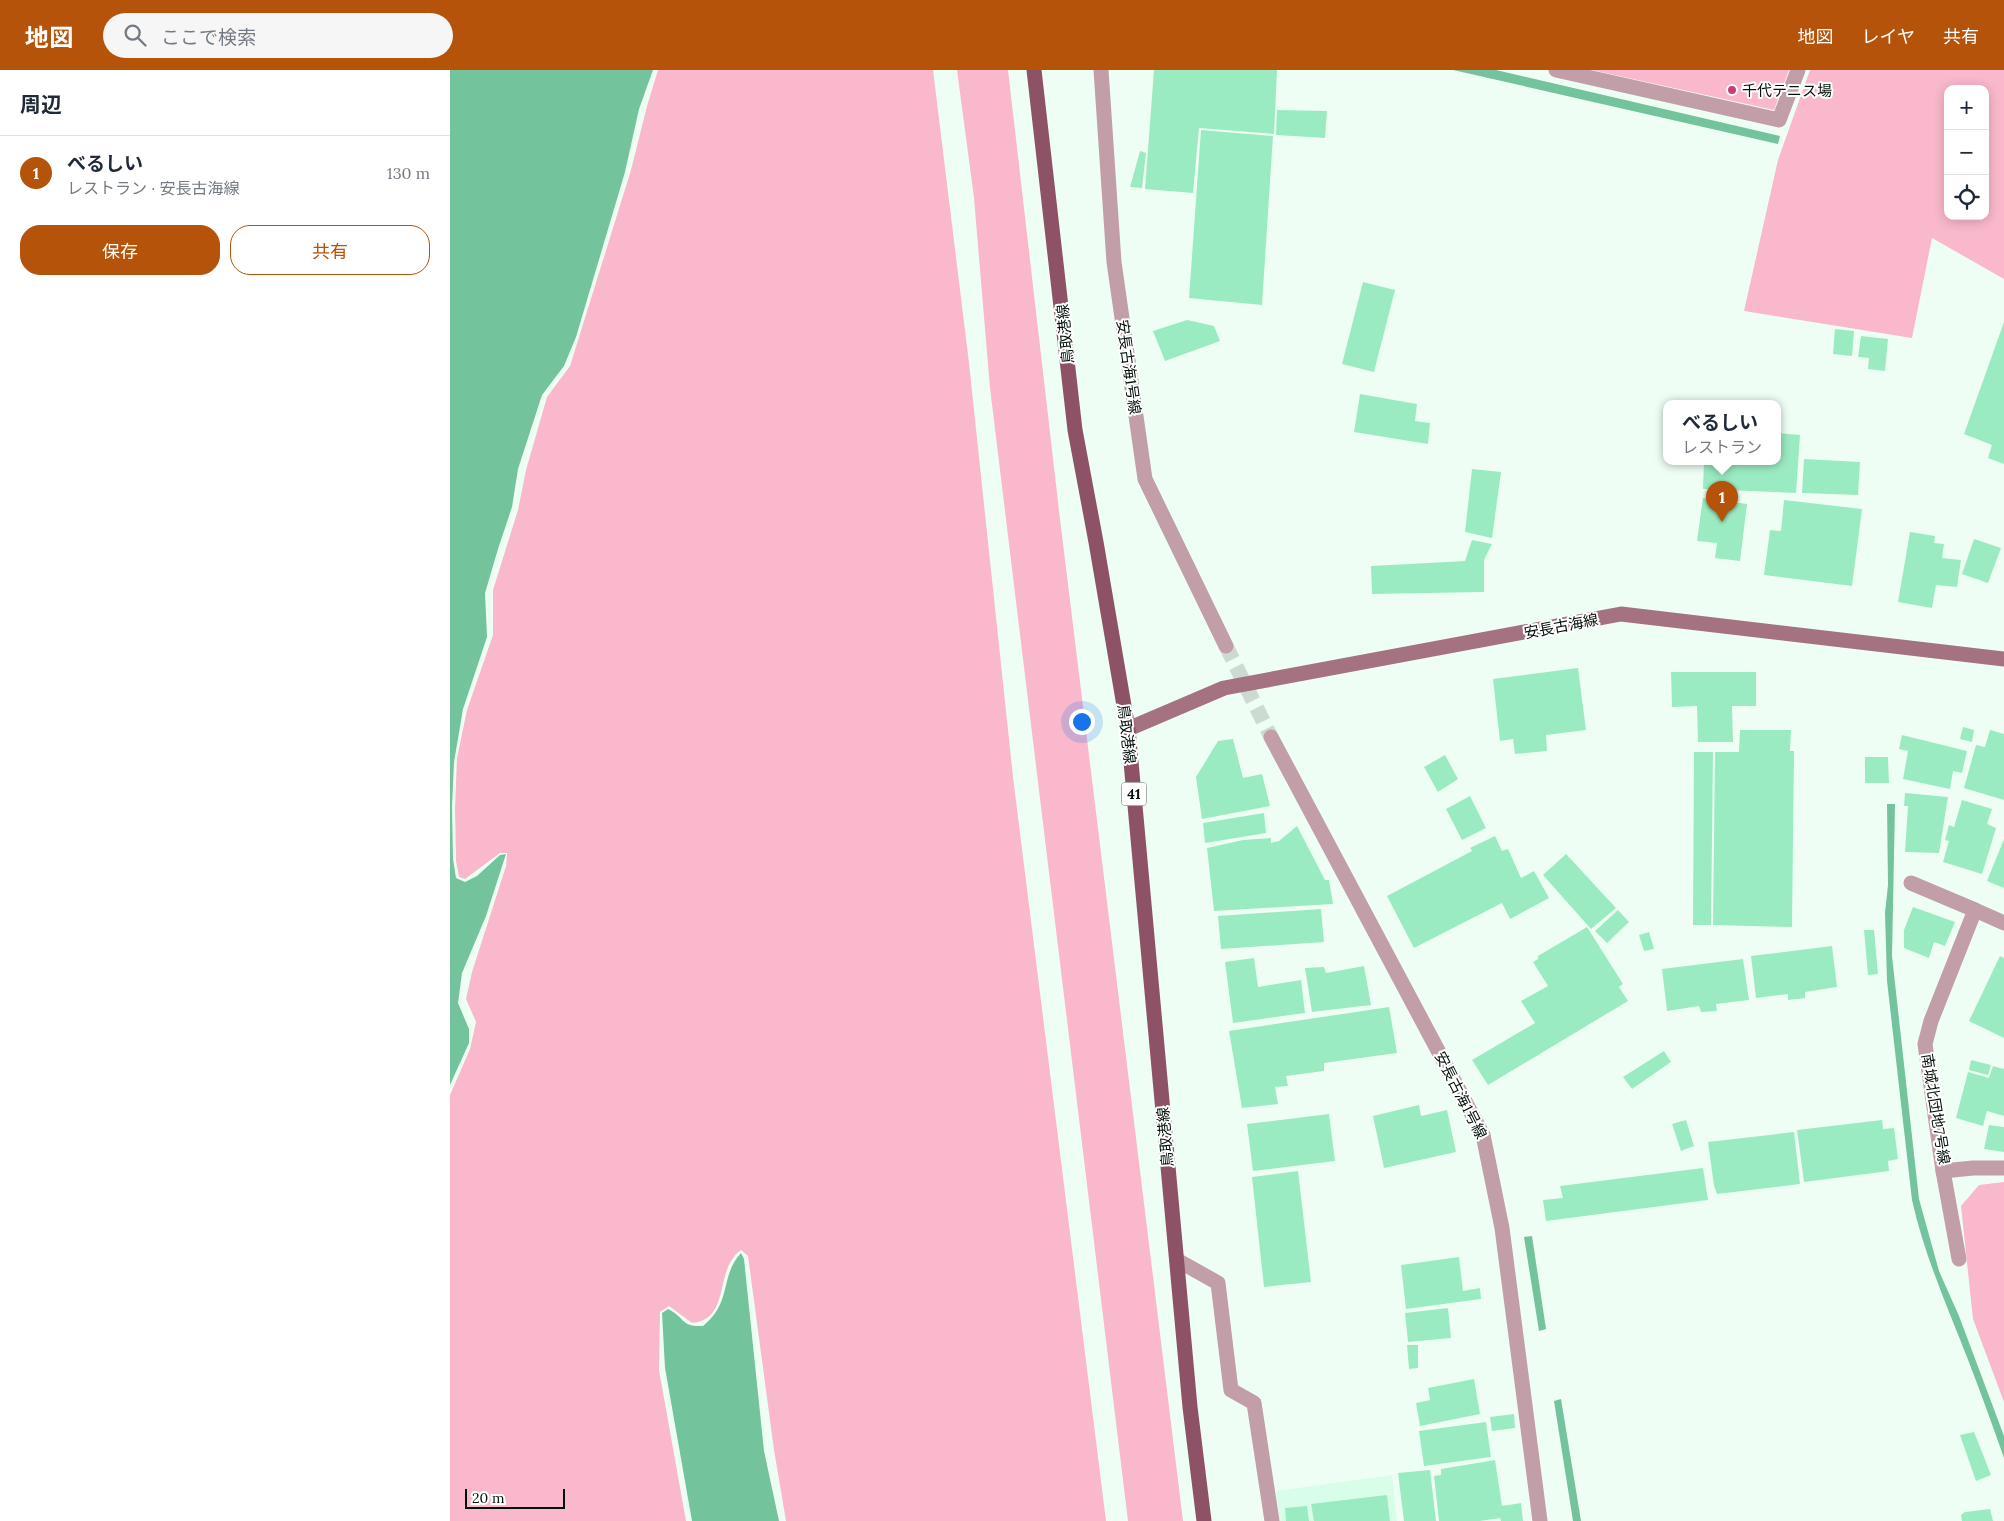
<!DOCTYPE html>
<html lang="ja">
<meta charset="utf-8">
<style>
:root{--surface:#fff;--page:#f6f6f7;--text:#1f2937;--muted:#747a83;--line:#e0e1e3;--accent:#b45309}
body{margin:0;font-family:Lora,"Noto Sans JP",serif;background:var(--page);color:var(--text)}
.controls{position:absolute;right:15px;top:15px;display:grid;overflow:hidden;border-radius:10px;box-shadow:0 2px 12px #0003}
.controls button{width:45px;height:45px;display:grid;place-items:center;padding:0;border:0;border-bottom:1px solid var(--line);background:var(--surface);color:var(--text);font:25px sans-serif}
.scale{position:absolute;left:15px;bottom:12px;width:100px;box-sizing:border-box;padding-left:5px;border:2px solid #04100a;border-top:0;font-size:14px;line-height:18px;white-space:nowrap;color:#04100a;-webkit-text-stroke:4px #fff;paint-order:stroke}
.you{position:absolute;left:631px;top:651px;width:18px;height:18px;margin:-12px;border:4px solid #fff;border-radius:50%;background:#1a73e8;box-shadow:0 0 0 8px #1a73e833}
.badge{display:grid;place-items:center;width:32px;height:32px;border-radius:50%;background:var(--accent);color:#fff;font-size:16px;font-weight:700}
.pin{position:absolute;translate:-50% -41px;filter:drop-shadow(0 1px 2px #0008)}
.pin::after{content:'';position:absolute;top:26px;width:18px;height:15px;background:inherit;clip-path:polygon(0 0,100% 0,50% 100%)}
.popup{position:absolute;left:1213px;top:330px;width:118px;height:65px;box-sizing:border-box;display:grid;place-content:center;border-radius:10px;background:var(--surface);filter:drop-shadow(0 1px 4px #0005);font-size:16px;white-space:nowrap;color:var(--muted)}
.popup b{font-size:19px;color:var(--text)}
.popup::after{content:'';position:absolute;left:50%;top:100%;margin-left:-10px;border:10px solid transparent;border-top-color:var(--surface)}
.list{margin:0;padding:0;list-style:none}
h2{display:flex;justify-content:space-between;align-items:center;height:65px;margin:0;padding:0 20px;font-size:21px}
h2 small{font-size:16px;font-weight:400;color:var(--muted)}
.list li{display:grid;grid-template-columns:32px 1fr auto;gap:15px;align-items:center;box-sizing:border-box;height:75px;padding:0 20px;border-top:1px solid var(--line)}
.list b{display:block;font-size:19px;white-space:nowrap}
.list p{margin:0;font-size:16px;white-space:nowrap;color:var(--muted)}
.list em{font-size:16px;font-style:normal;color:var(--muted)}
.actions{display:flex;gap:10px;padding:15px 20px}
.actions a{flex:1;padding:11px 0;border:1px solid var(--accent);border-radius:20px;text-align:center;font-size:18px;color:var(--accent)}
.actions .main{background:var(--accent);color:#fff}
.icon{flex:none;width:28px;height:28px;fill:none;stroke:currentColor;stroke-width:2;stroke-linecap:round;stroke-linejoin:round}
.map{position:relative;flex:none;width:1554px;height:1451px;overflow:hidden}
header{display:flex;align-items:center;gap:30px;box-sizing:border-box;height:70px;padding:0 25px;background:var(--accent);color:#fff}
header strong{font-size:24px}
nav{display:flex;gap:28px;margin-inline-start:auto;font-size:18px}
.search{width:350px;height:45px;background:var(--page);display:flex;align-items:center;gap:12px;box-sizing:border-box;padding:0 18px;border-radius:28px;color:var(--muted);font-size:19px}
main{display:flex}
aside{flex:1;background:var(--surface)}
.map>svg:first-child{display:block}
.built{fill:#d8fde9}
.green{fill:#f9b8cb;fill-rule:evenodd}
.water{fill:#73c39c}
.building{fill:#9bebc2}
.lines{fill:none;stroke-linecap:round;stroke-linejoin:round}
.street-tunnel{stroke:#ccdad2;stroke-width:15;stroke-dasharray:15 8;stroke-linecap:butt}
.lane{stroke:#c29ea8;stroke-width:15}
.street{stroke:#c29ea8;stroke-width:15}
.secondary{stroke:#a57281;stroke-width:15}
.primary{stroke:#8e5266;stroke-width:15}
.poi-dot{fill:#c83e76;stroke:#fff;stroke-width:2}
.labels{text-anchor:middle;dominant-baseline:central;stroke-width:4;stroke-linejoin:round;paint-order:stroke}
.shield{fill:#fff;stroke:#4f5854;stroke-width:1}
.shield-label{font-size:14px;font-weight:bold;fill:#04100a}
.poi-label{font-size:15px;fill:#04100a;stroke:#fff;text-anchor:start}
.street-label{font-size:15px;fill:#04100a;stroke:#fff}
</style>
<header>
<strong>地図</strong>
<div class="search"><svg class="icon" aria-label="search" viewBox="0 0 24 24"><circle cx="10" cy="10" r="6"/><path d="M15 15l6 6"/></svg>ここで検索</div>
<nav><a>地図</a><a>レイヤ</a><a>共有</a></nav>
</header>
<main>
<aside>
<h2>周辺<small></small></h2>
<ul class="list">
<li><span class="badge">1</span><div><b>べるしい</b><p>レストラン · 安長古海線</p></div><em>130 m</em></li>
</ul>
<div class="actions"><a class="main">保存</a><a>共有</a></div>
</aside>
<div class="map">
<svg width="1554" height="1451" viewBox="0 0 1554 1451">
<rect width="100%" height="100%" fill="#effef5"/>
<polygon class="built" points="942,1405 947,1451 830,1451 826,1421"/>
<g class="green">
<path d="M208,0H483L519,293L563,707L656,1451H336L324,1380L298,1186L291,1180C263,1200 282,1249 242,1253L219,1236L210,1242L209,1300L236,1451H0V1025L20,979L26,952L16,929L22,902L56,796L57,783H50L15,809L9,807L6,791L5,739L7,688L17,640L43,565V520L68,440L76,400L97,327L120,296L181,100L197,36Z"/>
<polygon points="507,0 558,0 610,449 733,1451 678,1451 540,318 524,128"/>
<polygon points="1142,0 1339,0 1324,40"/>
<path d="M1360,0H1554V209L1482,168L1462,268L1294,241L1328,90ZM1498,19H1535V146H1498Z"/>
<polygon points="1554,1112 1554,1332 1523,1249 1511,1136 1529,1115"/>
</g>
<g class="water">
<polygon points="0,0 203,0 189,39 175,102 126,267 114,296 92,325 68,399 62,437 48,479 35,523 37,567 13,639 4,692 2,736 3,789 6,808 15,812 27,806 50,785 56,784 36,846 12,903 8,933 19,959 19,973 0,1015"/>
<polygon points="1003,0 1046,0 1330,66 1328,74"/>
<path d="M1437,734H1445L1442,886L1469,1129L1489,1201L1509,1246L1554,1366V1388C1543,1357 1532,1326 1520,1295C1499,1240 1475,1188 1462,1130L1437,911L1435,843L1438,815Z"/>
<polygon points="1082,1166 1096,1259 1089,1261 1074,1167"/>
<path d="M291,1183L294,1189L314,1381L329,1451H242L215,1298L212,1243L218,1239C235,1247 230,1257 253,1256C283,1232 269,1207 291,1183Z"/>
<polygon points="1111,1329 1131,1451 1123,1451 1104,1331"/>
</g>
<g class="building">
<polygon points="704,0 827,0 824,64 749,58 743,123 695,119"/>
<polygon points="827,40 877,41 875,68 826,65"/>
<polygon points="751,60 823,66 812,235 739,228"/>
<polygon points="690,81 696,83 692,118 680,117"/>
<polygon points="913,212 945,220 924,302 892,294"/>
<polygon points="737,250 764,256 770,271 715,291 703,261"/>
<polygon points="1554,252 1554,394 1538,388 1542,375 1514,364"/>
<polygon points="1385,259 1404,261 1402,286 1383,284"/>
<polygon points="1411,266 1438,269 1435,301 1418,299 1419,288 1408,287"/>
<polygon points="910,324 967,334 965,351 980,353 978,374 904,362"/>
<polygon points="1327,363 1350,365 1346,423 1253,419 1254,391 1327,391"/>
<polygon points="1354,389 1410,392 1408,425 1352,423"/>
<polygon points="1022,399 1051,402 1042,468 1015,462"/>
<polygon points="1253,428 1297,434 1290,491 1265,488 1267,473 1247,471"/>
<polygon points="1334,430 1412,439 1402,516 1314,505 1320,460 1331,461"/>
<polygon points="1460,462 1485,466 1484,473 1494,474 1492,488 1511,490 1507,517 1486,515 1482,538 1448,532"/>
<polygon points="1524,469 1551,478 1538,513 1512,504"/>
<polygon points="1022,470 1042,474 1034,490 1034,522 922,524 921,496 1015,491"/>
<polygon points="1128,598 1136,660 1096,665 1097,681 1065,684 1063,669 1050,671 1043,609"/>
<polygon points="1221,602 1306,602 1306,636 1282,636 1283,672 1248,672 1247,636 1222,637"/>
<polygon points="1513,657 1524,660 1522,672 1510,669"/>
<polygon points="1290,660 1341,660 1340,681 1344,681 1342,857 1263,855 1265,682 1289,682"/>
<polygon points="1540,660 1554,664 1554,730 1514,718 1526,675 1535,677"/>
<polygon points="1452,665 1517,681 1512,703 1503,701 1500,719 1453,709 1458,681 1449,679"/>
<polygon points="783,669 793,708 812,704 820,736 752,749 746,707 768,671"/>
<polygon points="1244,682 1263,682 1261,855 1243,855"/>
<polygon points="995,685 1008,709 988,722 974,697"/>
<polygon points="1415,687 1438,687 1439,713 1415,713"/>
<polygon points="1455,723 1498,727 1489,783 1455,782 1458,736 1454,736"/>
<polygon points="1020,726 1036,758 1012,770 996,739"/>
<polygon points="1512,730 1542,739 1537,754 1546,758 1532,804 1493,792 1499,771 1495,770 1499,755 1504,757"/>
<polygon points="814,743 816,763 755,773 753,753"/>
<polygon points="847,756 875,810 879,810 883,834 764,841 757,778 793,770 821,768 821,773 829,771"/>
<polygon points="1045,766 1052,781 1058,779 1071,808 1084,801 1099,828 1060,849 1052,833 964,878 937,826 1022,781 1020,778"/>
<polygon points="1554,769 1554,818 1537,811"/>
<polygon points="1116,784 1166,838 1141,859 1093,805"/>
<polygon points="1463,837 1505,852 1495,876 1484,872 1479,888 1454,878 1454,860"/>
<polygon points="871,839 874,872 771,879 768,846"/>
<polygon points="1168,840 1179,852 1157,873 1145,861"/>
<polygon points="1137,857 1173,914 1169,917 1178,931 1038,1015 1022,990 1085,953 1071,931 1098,916 1083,892 1088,889 1088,886"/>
<polygon points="1414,860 1424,860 1428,904 1418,905"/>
<polygon points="1199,862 1204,879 1194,881 1189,865"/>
<polygon points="1382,876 1387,917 1355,922 1355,928 1338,930 1338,924 1306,928 1301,886"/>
<polygon points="1550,886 1554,888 1554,968 1519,951"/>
<polygon points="804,888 808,917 851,910 855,943 783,953 775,892"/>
<polygon points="1293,889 1299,930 1266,934 1267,941 1251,942 1249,936 1217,941 1212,899"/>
<polygon points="914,896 921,935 862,942 855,898 874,897 876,903"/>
<polygon points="939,937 947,983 874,993 874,1001 836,1006 838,1016 825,1017 828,1034 792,1038 779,961"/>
<polygon points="1214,981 1221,992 1182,1019 1173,1007"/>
<polygon points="1521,990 1541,995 1538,1005 1519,1000"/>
<polygon points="1543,996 1554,999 1554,1046 1537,1041 1533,1056 1506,1048 1518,1002 1539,1008"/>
<polygon points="969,1035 971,1046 997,1040 1006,1082 934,1098 923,1046"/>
<polygon points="879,1044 885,1091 803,1101 797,1054"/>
<polygon points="1236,1050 1244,1076 1231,1081 1222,1054"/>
<polygon points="1432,1050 1433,1059 1444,1058 1448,1089 1438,1091 1439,1101 1354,1112 1347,1060"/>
<polygon points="1539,1055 1554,1057 1554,1082 1534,1079"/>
<polygon points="1344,1062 1350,1114 1267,1124 1264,1116 1258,1072"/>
<polygon points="1253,1098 1258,1130 1096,1151 1093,1130 1113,1128 1110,1116"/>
<polygon points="848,1101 861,1212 814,1217 802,1107"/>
<polygon points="1009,1187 1013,1221 1030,1218 1031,1229 956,1239 951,1195"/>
<polygon points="998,1238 1001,1268 958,1272 955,1243"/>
<polygon points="957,1275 968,1275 968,1298 959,1299"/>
<polygon points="1024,1309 1030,1344 970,1356 966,1333 980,1330 978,1318"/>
<polygon points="1064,1344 1065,1358 1042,1361 1040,1347"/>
<polygon points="1036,1352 1041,1387 974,1396 969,1361"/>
<polygon points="1524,1362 1541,1405 1526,1411 1510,1365"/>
<polygon points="1045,1390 1052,1436 1071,1433 1073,1451 1051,1451 1050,1448 1030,1451 989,1451 984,1406 991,1405 991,1399"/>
<polygon points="980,1400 986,1451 954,1451 948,1403"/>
<polygon points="937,1425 940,1451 864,1451 861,1434"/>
<polygon points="857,1436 859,1451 836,1451 835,1438"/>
<polygon points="1540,1439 1543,1451 1512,1451 1511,1445 1515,1442"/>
</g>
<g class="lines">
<polyline class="street-tunnel" points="776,576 821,667"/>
<polyline class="lane" points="727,1190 768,1213 781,1320 804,1333 822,1451"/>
<g class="street">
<polyline points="651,0 664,192 695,409 776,576"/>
<polyline points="1106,0 1329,50 1348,0"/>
<polyline points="821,667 1033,1065 1052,1158 1090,1451"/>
<polyline points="1461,813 1525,840"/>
<polyline points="1554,853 1525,840 1481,951 1475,974 1493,1101 1523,1098 1554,1098"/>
<polyline points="1493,1101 1509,1189"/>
</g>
<polyline class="secondary" points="678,659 774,618 1171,544 1554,589"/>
<polyline class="primary" points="584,0 625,360 646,472 678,659 740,1337 754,1451"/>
</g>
<circle class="poi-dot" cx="1282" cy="20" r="5"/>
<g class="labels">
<rect class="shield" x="671.5" y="712.5" width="25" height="23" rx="4"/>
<g class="shield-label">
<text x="684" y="724">41</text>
</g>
<g class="poi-label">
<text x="1292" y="20">千代テニス場</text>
</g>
<g class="street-label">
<text transform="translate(615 264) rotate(-96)">鳥取港線</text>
<text transform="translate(679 297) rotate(82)">安長古海1号線</text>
<text transform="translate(1111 556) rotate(-11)">安長古海線</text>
<text transform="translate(677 664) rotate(83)">鳥取港線</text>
<text transform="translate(1011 1025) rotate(63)">安長古海1号線</text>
<text transform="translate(1486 1039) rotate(81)">南城北団地7号線</text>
<text transform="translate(715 1067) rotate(-95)">鳥取港線</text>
</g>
</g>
</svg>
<div class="controls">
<button>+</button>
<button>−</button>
<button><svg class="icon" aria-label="locate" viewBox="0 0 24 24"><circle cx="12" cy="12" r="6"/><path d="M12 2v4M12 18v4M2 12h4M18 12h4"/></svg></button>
</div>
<div class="scale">20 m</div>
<div class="you"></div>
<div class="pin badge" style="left:1272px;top:452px">1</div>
<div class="popup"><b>べるしい</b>レストラン</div>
</div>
</main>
